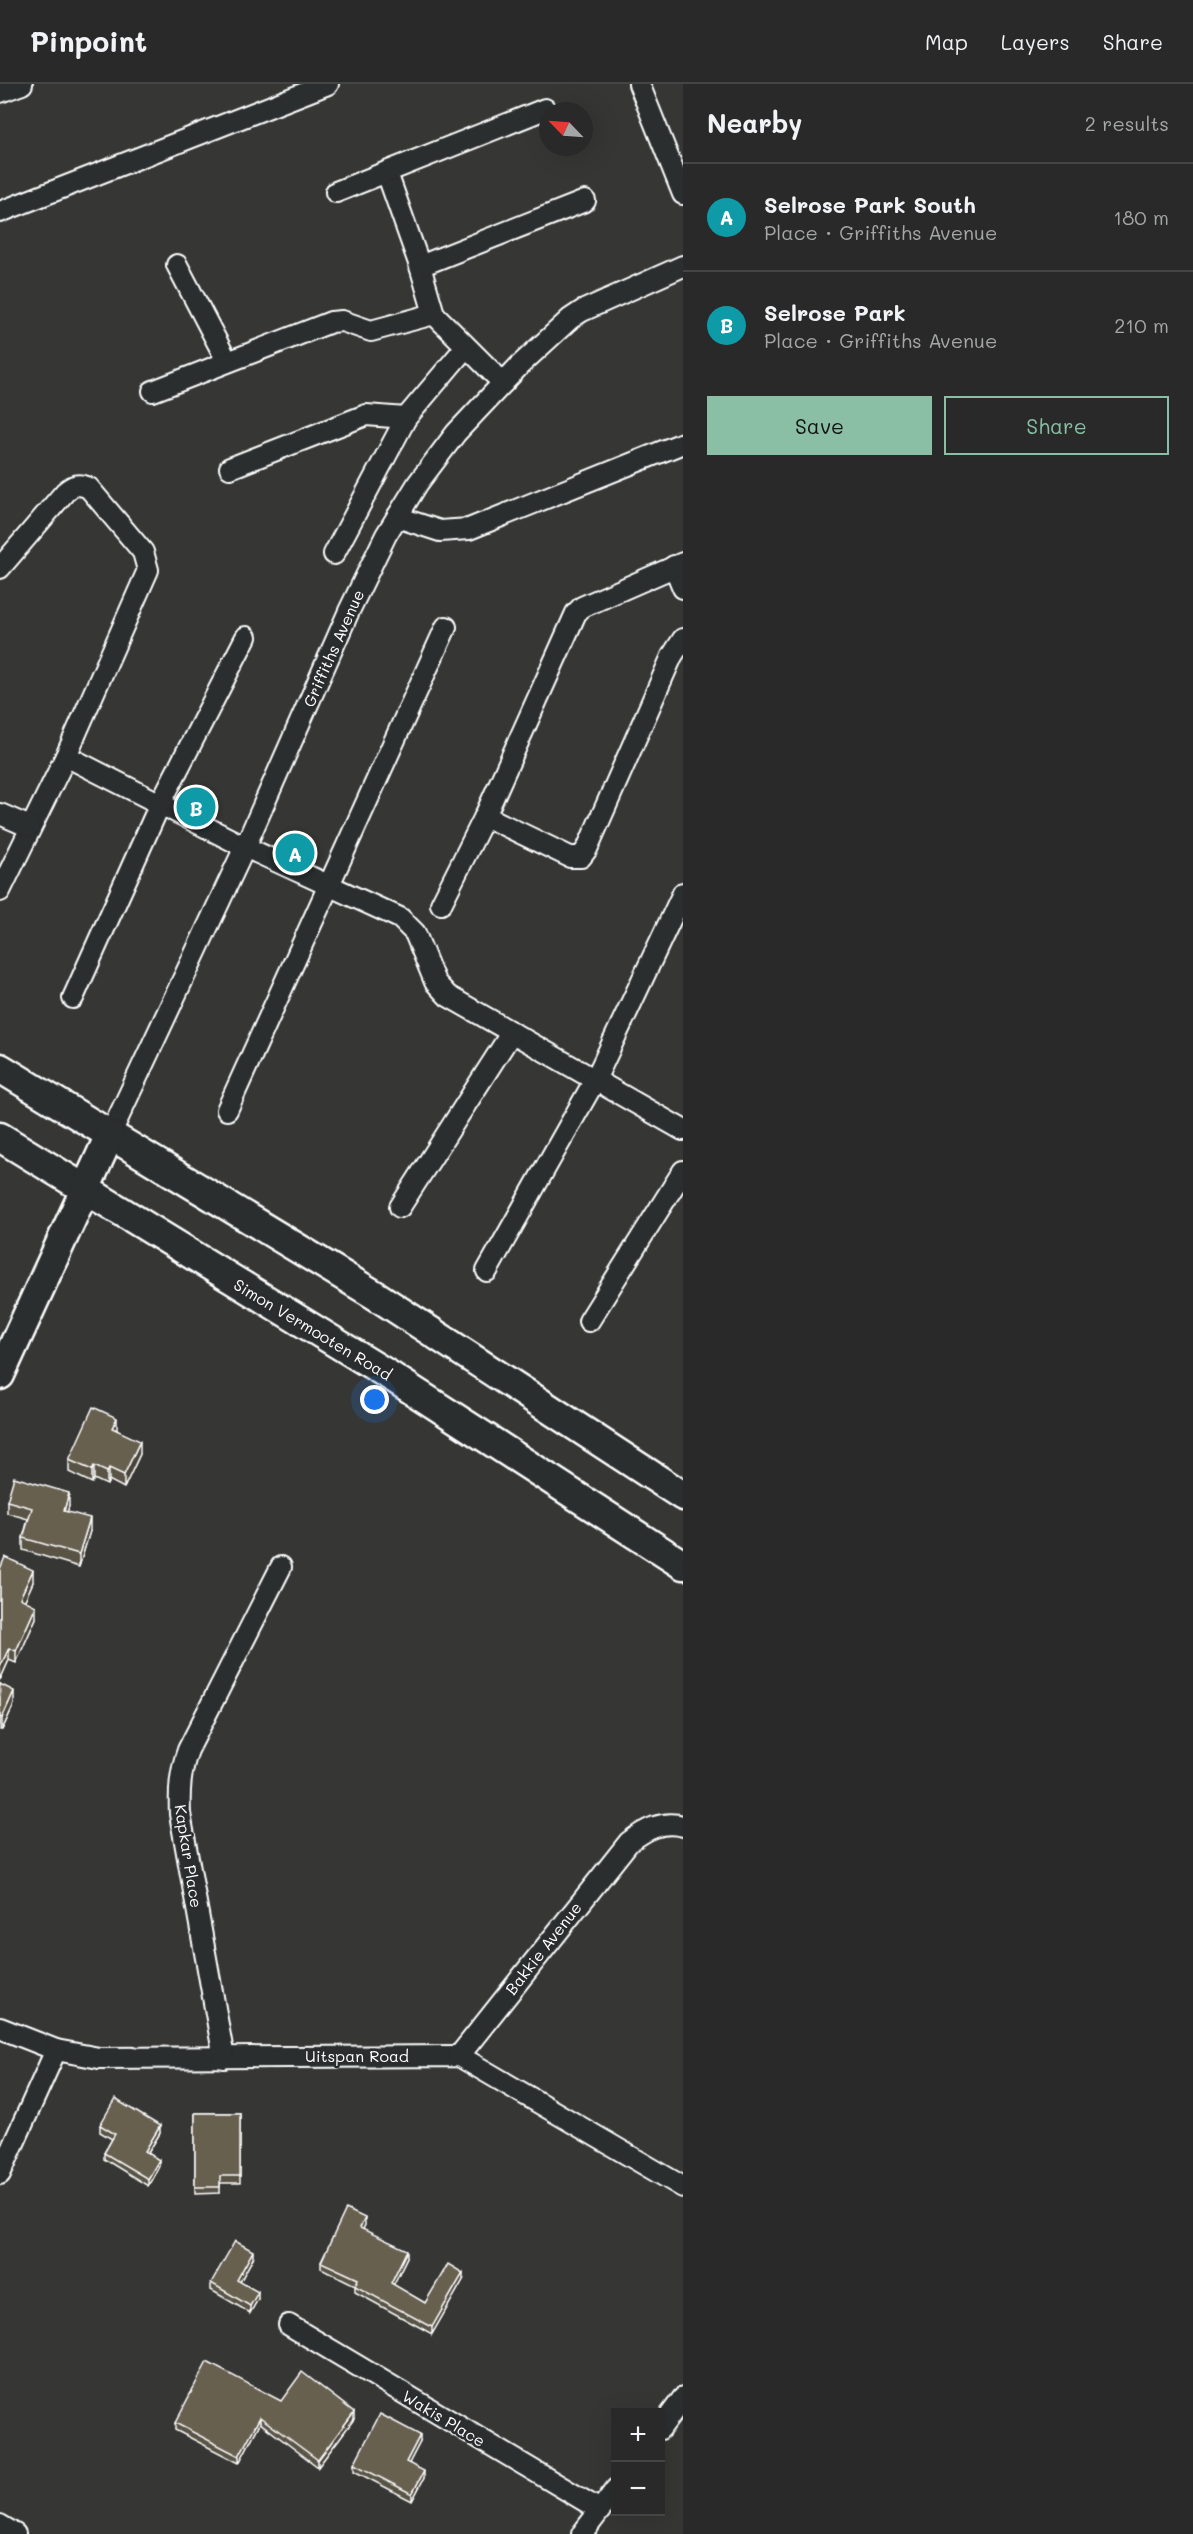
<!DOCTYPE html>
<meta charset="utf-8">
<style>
:root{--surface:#282928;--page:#303130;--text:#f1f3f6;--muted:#a5a6a8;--line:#444545;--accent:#8abfa5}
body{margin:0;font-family:Mali,sans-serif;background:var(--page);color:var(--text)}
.controls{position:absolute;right:18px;bottom:18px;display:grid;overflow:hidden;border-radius:0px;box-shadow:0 6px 24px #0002}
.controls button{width:54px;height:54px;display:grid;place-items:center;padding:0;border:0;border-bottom:2px solid var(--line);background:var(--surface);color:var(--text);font:30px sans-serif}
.compass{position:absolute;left:539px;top:18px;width:54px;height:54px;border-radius:50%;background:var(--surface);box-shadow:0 6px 24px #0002;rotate:295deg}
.you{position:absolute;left:375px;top:1316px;width:21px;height:21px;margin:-15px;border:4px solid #fff;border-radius:50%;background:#1a73e8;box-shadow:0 0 0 9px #1a73e833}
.badge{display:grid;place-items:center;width:39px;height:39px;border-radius:50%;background:var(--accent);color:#fff;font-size:20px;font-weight:700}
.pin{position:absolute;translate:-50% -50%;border:3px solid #fff;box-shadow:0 2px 6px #0006}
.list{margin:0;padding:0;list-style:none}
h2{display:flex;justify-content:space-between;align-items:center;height:78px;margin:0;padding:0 24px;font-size:26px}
h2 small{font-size:20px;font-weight:400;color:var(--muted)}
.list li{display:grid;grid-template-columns:39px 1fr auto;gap:18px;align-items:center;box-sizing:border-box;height:108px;padding:0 24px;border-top:2px solid var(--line)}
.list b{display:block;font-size:22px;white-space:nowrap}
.list p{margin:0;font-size:20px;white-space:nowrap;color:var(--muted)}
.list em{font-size:20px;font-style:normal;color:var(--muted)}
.actions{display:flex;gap:12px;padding:18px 24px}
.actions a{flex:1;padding:14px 0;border:2px solid var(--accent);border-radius:0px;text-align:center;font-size:21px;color:var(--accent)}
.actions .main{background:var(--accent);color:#111}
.map{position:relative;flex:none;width:683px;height:2450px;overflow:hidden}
header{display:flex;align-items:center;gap:36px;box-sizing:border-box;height:84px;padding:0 30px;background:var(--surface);border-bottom:2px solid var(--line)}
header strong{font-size:28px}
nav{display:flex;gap:33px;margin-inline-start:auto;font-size:21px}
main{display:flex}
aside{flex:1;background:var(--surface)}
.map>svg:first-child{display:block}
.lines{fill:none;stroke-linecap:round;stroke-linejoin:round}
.street-casing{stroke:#fff;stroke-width:24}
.secondary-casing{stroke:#fff;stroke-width:33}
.street{stroke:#2a2d2e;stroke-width:20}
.secondary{stroke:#2a2d2e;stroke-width:28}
.wall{fill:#595345;stroke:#fff;stroke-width:1.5}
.shaded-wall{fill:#494338;stroke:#fff;stroke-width:1.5}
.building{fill:#686050;stroke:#fff;stroke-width:1.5}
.labels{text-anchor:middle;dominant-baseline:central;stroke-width:5;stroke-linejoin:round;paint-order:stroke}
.street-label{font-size:16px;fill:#fff;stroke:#2a2d2e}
</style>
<header>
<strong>Pinpoint</strong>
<nav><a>Map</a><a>Layers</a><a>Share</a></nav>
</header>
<main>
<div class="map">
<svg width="683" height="2450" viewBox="0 0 683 2450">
<rect width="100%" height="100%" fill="#363735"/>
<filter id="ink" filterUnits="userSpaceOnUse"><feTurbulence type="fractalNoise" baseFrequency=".0167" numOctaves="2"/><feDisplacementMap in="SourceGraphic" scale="12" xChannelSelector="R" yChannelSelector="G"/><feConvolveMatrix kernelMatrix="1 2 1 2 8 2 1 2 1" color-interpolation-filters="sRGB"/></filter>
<g filter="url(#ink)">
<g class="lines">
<g class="street-casing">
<g id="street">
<polyline points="639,0 683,110"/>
<polyline points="0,8 22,0"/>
<polyline points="387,89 420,182 434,230 503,299"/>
<polyline points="336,108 545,25"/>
<polyline points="0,128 328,0"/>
<polyline points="177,181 227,277"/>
<polyline points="420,182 585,117"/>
<polyline points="153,307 331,238 342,237 371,247 434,230"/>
<polyline points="230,384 366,331 406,334"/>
<polyline points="397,433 440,447 469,445 683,359"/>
<polyline points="334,470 406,334 465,264"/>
<polyline points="674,482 683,504"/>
<path d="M0,484L65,408C73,401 79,399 89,404L143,468L148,486L66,672L0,807"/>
<polyline points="66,672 245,763 400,834 415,849 435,898 448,912 683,1046"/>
<polyline points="0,730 30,743"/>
<polyline points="485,732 570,773 581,773 587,765 672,572 683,555"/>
<polyline points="441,820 485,732 576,529 582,523 683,479"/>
<polyline points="73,914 160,720 246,553"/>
<polyline points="227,1026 446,543"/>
<polyline points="110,1051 245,763 349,527 386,451 418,399 456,349 520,281 570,235 582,227 683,182"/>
<polyline points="400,1123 512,948"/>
<polyline points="487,1187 595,996 683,809"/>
<polyline points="589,1237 683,1087"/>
<polyline points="0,1944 56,1966 99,1974 459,1972 683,2103"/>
<path d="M459,1972L629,1758C645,1746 662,1736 683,1742"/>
<path d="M224,1974L180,1730C179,1707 180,1688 188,1666L281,1483"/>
<polyline points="0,2090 56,1966"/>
<polyline points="289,2241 600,2426"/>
<polyline points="660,2345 683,2314"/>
<polyline points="0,2441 15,2450"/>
<polyline points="582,2450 616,2405"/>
</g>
</g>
<g class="secondary-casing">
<g id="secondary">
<polyline points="0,984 375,1211 683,1412"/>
<polyline points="0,1053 392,1293 683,1481"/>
<polyline points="0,1291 110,1051"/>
</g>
</g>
<use href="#street" class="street"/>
<use href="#secondary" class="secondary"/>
</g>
<g class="wall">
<polygon points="117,1346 140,1370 124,1404 109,1396 107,1401 94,1395 92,1399 69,1388 69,1376"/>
<polygon points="7,1417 69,1422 67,1428 90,1447 79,1483 23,1466 23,1454 28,1435 7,1429"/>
<polygon points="0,1485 33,1498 25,1516 36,1534 16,1579 9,1576 0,1596"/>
<polygon points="0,1600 14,1620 2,1646 0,1646"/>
<polygon points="195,2029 240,2029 240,2099 220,2099 220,2109 195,2110"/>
<polygon points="100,2041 160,2049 148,2069 159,2082 148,2102 104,2075 104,2069 112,2055 100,2048"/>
<polygon points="365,2141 362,2145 407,2173 393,2201 425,2219 463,2196 432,2250 355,2208 355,2201 321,2184 321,2178"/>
<polygon points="253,2174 240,2198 258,2215 250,2229 211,2206 211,2199"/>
<polygon points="281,2317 354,2335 318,2383 260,2339 239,2379 175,2346 175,2339"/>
<polygon points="420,2358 409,2379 424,2394 412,2417 354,2387 354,2380"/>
</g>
<g class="shaded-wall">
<polygon points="117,1334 117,1346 112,1344"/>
<polygon points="140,1357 140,1370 124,1404 124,1391"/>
<polygon points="94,1382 94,1395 92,1399 92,1386"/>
<polygon points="109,1384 109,1396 107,1401 107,1388"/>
<polygon points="69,1409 69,1422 64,1440 64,1427"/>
<polygon points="90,1434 90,1447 79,1483 79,1470"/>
<polygon points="33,1486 33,1498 20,1527 20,1514"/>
<polygon points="36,1522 36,1534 16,1579 16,1567"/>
<polygon points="9,1564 9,1576 0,1596 0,1583"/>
<polygon points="14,1607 14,1620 2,1646 2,1634"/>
<polygon points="160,2042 160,2049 145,2074 145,2067"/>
<polygon points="159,2076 159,2082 148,2102 148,2095"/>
<polygon points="365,2134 365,2141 360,2151 360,2144"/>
<polygon points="407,2166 407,2173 391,2206 391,2199"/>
<polygon points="253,2167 253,2174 237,2203 237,2196"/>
<polygon points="463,2189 463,2196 432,2250 432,2243"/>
<polygon points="258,2208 258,2215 250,2229 250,2222"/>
<polygon points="354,2328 354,2335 318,2383 318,2376"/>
<polygon points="260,2333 260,2339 239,2379 239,2372"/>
<polygon points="420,2351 420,2358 406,2385 406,2378"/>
<polygon points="424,2387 424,2394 412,2417 412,2410"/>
</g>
<g class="building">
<polygon points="93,1323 117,1334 112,1344 140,1357 124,1391 109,1384 107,1388 94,1382 92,1386 69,1376"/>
<polygon points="14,1393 69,1409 64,1427 90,1434 79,1470 23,1454 32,1424 7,1417"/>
<polygon points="5,1473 33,1486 20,1514 36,1522 16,1567 9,1564 0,1583 0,1485"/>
<polygon points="0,1600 14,1607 2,1634 0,1633"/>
<polygon points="115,2015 160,2042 145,2067 159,2076 148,2095 104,2069 115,2050 100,2041"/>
<polygon points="195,2029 240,2029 240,2092 220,2092 220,2103 195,2103"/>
<polygon points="346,2125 365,2134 360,2144 407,2166 391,2199 425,2219 448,2180 463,2189 432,2243 355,2202 358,2195 321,2178"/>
<polygon points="235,2157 253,2167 237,2196 258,2208 250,2222 211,2199"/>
<polygon points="207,2278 281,2317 302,2288 354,2328 318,2376 260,2333 239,2372 175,2339"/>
<polygon points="380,2330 420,2351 406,2378 424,2387 412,2410 354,2380"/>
</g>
</g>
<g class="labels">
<g class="street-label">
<text transform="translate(333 564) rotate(-66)">Griffiths Avenue</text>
<text transform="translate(313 1245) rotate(31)">Simon Vermooten Road</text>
<text transform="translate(189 1772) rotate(81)">Kapkar Place</text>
<text transform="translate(543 1864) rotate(-52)">Bakkie Avenue</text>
<text x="357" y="1971">Uitspan Road</text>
<text transform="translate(444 2334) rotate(31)">Wakis Place</text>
</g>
</g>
</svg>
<div class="controls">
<button>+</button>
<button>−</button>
</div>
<svg class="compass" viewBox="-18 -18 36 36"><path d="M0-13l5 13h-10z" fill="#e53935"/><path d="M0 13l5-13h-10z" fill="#a5a6a8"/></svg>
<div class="you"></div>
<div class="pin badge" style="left:295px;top:769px;background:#0f9aa8">A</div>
<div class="pin badge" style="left:196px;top:723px;background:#0f9aa8">B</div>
</div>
<aside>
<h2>Nearby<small>2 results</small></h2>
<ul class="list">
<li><span class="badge" style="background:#0f9aa8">A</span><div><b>Selrose Park South</b><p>Place · Griffiths Avenue</p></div><em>180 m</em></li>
<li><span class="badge" style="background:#0f9aa8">B</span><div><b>Selrose Park</b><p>Place · Griffiths Avenue</p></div><em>210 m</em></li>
</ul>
<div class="actions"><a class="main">Save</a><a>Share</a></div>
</aside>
</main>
